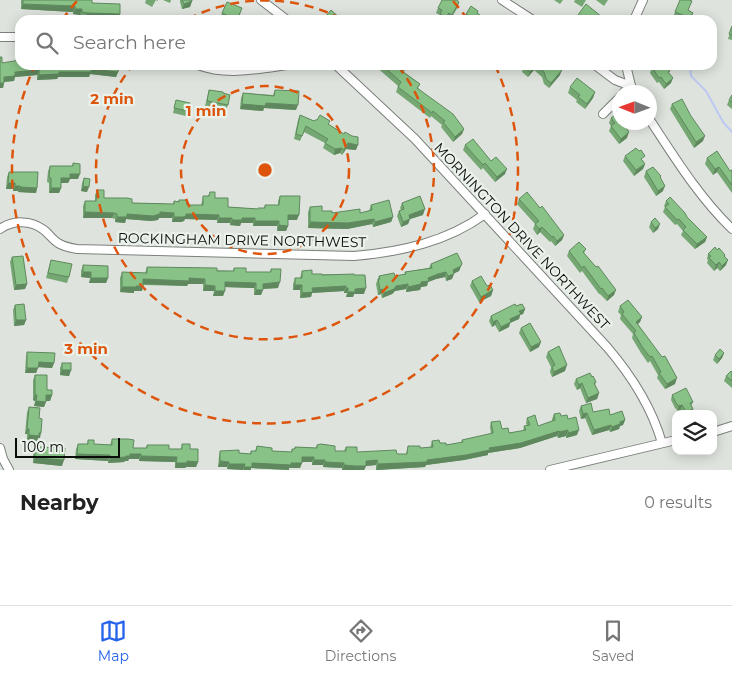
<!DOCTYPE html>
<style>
:root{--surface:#fff;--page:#f6f6f6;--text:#222;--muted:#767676;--line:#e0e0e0;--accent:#2563eb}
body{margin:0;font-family:Montserrat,sans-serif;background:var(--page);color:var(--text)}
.controls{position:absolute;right:15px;bottom:15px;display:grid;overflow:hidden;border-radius:10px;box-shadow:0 2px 12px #0003}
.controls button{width:45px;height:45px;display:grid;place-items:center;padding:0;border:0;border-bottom:1px solid var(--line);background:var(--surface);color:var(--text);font:25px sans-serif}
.compass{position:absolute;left:612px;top:85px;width:45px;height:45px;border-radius:50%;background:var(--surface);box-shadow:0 2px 12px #0003;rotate:271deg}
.scale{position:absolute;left:15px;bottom:12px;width:105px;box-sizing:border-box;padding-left:5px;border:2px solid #0a0c0a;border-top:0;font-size:14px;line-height:18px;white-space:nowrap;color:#0a0c0a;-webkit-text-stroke:4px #ebf1eb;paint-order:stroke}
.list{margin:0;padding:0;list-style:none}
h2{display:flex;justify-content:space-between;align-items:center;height:65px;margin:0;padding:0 20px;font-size:21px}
h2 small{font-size:16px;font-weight:400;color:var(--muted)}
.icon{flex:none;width:28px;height:28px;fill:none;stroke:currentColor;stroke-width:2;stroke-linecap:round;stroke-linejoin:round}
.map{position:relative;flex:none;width:732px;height:470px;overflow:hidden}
.search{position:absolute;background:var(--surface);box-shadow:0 2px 12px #0003;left:15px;right:15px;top:15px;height:55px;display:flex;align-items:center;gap:12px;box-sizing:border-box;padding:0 18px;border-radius:15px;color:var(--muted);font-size:19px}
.sheet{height:135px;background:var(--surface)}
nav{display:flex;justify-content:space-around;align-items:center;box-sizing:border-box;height:70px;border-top:1px solid var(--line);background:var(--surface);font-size:14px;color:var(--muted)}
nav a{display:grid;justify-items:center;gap:2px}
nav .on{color:var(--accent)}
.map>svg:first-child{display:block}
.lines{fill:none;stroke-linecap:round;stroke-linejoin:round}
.stream{stroke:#bdc8f3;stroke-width:2}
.street-casing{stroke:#7b807b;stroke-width:10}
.street{stroke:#fff;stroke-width:8}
.wall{fill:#75a773}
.shaded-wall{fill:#5f885e}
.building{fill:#88c286;stroke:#5f885e}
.ring{fill:none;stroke:#dd550c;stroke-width:2.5;stroke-dasharray:9 6}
.labels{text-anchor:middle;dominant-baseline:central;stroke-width:4.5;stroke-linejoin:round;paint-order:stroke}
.street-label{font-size:14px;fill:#0a0c0a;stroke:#ebf1eb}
.centre{fill:#dd550c;stroke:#ebf1eb;stroke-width:2.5}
.ring-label{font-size:15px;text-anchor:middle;font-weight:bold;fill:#dd550c;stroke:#ebf1eb;stroke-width:4.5;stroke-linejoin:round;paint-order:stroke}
</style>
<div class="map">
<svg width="732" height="470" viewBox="0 0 732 470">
<rect width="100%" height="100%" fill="#dee4dd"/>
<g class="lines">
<polyline class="stream" points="690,65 691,76 706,91 723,122 732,132"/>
<g class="street-casing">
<g id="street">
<polyline points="261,0 287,20"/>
<polyline points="502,0 533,20"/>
<polyline points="634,20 643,0"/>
<polyline points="0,37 20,37"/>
<path d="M198,65C226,76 259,69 287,65"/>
<path d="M336,65L415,139L607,347C631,375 652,408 662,443"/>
<polyline points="595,65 615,80 631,86 624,92"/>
<polyline points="626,65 631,86 634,92"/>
<polyline points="603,114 620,97"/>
<path d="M650,120C675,158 699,197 732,229"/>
<path d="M0,229C13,220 31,220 44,230C49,234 53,240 58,243C64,247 71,248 77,249L354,256C400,252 447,242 485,214"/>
<polyline points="713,432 732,426"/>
<polyline points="0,448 3,459 9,470"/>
<polyline points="550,470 676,440"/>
</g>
</g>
<use href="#street" class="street"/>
</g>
<g class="wall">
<polygon points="21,0 92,0 92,3 120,14 118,19 85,18 80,17 80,15 73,14 73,12 21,9"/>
<polygon points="146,0 158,0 158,1 156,0 152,7 145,3"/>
<polygon points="163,0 171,0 170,3"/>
<polygon points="180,0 192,0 192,1 190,7 182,9 180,2"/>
<polygon points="554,0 563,0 560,4"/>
<polygon points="575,0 586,0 582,7 574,2"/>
<polygon points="596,0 608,0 604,6"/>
<polygon points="680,0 688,10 693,13 690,20 680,20 673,17"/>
<polygon points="459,2 458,7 450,20 447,18 446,20 441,20 438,19 440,15 436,13 438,8"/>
<polygon points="242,8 238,20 224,20 220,18 222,13"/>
<polygon points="477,13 485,20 464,19 466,14"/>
<polygon points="578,15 602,17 601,20 576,20"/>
<polygon points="732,26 732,40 728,39"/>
<polygon points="2,63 20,65 118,72 116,77 90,74 89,77 58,77 57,79 37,80 37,75 15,77 14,81 4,82 3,88"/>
<polygon points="374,65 400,65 404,72 420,84 418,88 464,129 462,134 453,142 441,127 442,125 431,116 430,118 396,92 398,86"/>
<polygon points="520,65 556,65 560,75 549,88 544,84 542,77 534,70 528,77 522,72 523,68"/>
<polygon points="652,67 669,72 671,83 664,89 659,82 657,83 650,73"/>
<polygon points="570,87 595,92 593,98 585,109 576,102 577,100 568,93"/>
<polygon points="209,90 223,93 228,105 226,110 205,106"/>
<polygon points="275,90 296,110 264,108 263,111 240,109 241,98 243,93 273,95"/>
<polygon points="732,95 732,109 727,105 729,100"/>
<polygon points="176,100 188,111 186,116 173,113"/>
<polygon points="672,104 703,141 694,148 670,109"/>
<polygon points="300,115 314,121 328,124 356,150 346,149 342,155 340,153 334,155 323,148 325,143 304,132 300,141 294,139 298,120"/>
<polygon points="611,118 627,138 619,144 609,131 611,126 609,123"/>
<polygon points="465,145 491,161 505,174 495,182 483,168 481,170 463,150"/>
<polygon points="625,156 644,161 643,162 645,164 643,169 634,176 623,161"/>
<polygon points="707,158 730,171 732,170 732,193 717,172 713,175 705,164"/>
<polygon points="73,163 78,179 70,179 68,183 61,183 61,188 59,193 49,193 49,183 47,182 48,171 50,166 72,166"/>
<polygon points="646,171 660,178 663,191 656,196 644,177"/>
<polygon points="9,172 37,188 36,193 18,192 18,191 13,191 13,189 6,189 7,177"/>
<polygon points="84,178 87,192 81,191 82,183"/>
<polygon points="97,190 104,198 132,203 173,204 174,201 178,202 179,200 187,205 201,205 202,201 203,196 208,196 210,192 215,198 228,207 258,209 264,208 265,205 278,205 278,201 280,196 297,220 288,220 288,226 286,231 277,231 277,226 253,226 253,223 241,223 240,226 230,225 230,223 217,223 217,220 185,219 184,221 181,222 172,222 172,218 159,218 158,220 151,221 126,219 125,223 115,222 115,219 112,218 83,218 83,206 85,201 95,201 95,195"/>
<polygon points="519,199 564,235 562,240 555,246 551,241 550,242 540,232 537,235 533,229 535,224 517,204"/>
<polygon points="666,201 687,217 707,237 705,242 695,249 681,235 683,231 677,224 675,225 663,212 665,207 664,206"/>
<polygon points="402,203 423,215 410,219 408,224 401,227 397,216 399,211 401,210 400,208"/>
<polygon points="371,205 393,217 391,222 373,227 372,224 347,229 308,228 308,212 310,207 322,211 332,213 360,213 369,211"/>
<polygon points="651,222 658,229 653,233 649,227"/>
<polygon points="586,249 584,253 614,295 607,301 600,294 599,294 582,271 580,273 567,256 569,251"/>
<polygon points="717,250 725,255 725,256 726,265 720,271 717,268 714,271 707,263 708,260 707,259 708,254"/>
<polygon points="12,257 27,284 25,289 14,290 10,262"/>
<polygon points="51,260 69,277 67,283 46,278"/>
<polygon points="431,264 461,266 459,271 454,273 452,279 446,281 445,277 436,279 428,282 427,286 421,287 420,290 406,292 406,289 395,291 392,294 382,298 381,294 378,295 376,284 379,276 395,276 404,275 405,272 429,268"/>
<polygon points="83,265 108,278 106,283 89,283 90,278 81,277 81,271"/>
<polygon points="147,267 233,271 234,268 246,272 270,272 271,269 278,288 263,289 261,295 254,295 254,288 225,287 223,296 213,296 214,291 203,291 203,284 188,284 187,286 143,285 142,291 134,291 134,293 120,292 120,278 122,272 145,273"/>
<polygon points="302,271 312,274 354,275 364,294 354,294 353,297 346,297 347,293 344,293 344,291 312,293 311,297 300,298 300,290 293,290 293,284 295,278 300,278"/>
<polygon points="472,281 487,286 493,290 491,296 479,302 470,286"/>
<polygon points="15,305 26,320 24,325 14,326 13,310"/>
<polygon points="516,306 525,309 523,314 520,315 519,319 510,323 509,327 499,332 495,325 492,327 489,321 491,316"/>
<polygon points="620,306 642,317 640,322 638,324 675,384 665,389 657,378 658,375 650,361 648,363 641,353 632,338 633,334 620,319 621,315 618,312"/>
<polygon points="521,328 539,347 530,352 519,333"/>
<polygon points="27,352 54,363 52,368 38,367 36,373 25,373 26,357"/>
<polygon points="548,352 565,371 552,377 550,372 551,367 546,357"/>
<polygon points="724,353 722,358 717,364 713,360 715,355"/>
<polygon points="62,363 71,370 69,376 60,375 60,368"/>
<polygon points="732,372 732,388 724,381 726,376"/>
<polygon points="35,375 52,395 50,401 46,401 44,407 34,406 35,401 33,400 33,380"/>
<polygon points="592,377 596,382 595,385 599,393 597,399 586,403 580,388 577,390 574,384 576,379"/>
<polygon points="672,395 693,402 691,406 691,414 682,414 680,410 678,411 675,408 671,400"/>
<polygon points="581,406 593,412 610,415 625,420 623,425 620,426 619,429 610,432 609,430 592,435 585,418 581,419 579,411"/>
<polygon points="29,407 39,418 40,438 38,438 37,441 27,440 27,434 25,434 27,412"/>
<polygon points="554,414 561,416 568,419 577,435 566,438 566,436 558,438 557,436 520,448 488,453 488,455 464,460 426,465 425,467 376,470 376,465 366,466 364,470 342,470 342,468 323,467 323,465 312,465 312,462 302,462 300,468 289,468 289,470 251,468 251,470 227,469 227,467 218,467 219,456 220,451 250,454 251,451 255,451 257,446 272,451 291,452 292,449 295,449 295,447 316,448 317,445 335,451 344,451 346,447 357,452 397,454 406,454 408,446 420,448 430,448 432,441 446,445 461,443 462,440 491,434 490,427 491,422 509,433 523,431 524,426 527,426 526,423 527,418 538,426 552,421 552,419"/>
<polygon points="112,439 133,448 146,448 147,445 169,449 181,449 182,444 190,449 198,462 196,467 186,467 185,468 175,468 175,462 139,461 139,459 129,459 128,461 125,461 124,462 108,463 108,461 75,459 76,449 78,444 87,444 88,440 94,444 110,445"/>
<polygon points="39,447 62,466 33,463 33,455 35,449 38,449"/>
</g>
<g class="shaded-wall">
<polygon points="192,1 190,7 182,9 184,4"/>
<polygon points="23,4 75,6 73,12 21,9"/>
<polygon points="75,9 82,9 80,15 73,14"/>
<polygon points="87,13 120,14 118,19 85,18"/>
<polygon points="536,65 534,70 528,77 530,72"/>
<polygon points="91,69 118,72 116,77 90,74 89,77 58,77 57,79 37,80 39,75 59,72"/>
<polygon points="39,70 37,75 15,77 14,81 2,82 4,77 15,72"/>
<polygon points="562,70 560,75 549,88 551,83"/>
<polygon points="673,78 671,83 664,89 666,84"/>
<polygon points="0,83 4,83 3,88 0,88"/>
<polygon points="595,92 593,98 585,109 587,104"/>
<polygon points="266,103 298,105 296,110 264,108 263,111 240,109 242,104"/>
<polygon points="464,129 462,134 453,142 455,137"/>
<polygon points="629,132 627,138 619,144 621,139"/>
<polygon points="705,136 703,141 694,148 696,142"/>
<polygon points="348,143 358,145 356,150 346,149 342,155 344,150"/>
<polygon points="342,148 340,153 334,155 335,149"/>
<polygon points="645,164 643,169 634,176 636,170"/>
<polygon points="719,167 717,172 713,175 715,169"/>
<polygon points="507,169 505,174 495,182 497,177"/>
<polygon points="70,174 80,174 78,179 70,179 68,183 60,183 61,178"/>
<polygon points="8,183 15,183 13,189 6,189"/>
<polygon points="15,186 20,186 18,191 13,191"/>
<polygon points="83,186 89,187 87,192 81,191"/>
<polygon points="665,186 663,191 656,196 658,191"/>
<polygon points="20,187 37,188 36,193 18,192"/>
<polygon points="51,188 61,188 59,193 49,193"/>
<polygon points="425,209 423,215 410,219 408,224 401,227 403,222 409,215"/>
<polygon points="85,212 114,213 112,218 83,218"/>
<polygon points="160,212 174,213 172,218 159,218 158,220 151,221 126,219 125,223 115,222 117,217 127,214"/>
<polygon points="186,214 219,215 217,220 185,219 184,221 181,222 172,222 174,217"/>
<polygon points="288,215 299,215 297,220 286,220"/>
<polygon points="393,217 391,222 373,227 375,222"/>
<polygon points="219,218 232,218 230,223 217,223"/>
<polygon points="242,218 255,218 253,223 241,223 240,226 230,225 232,220"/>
<polygon points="374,219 372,224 347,229 308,228 310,222"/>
<polygon points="255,221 279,221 277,226 253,226"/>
<polygon points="660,224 658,229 653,233 655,228"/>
<polygon points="279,225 288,226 286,231 277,231"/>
<polygon points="542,227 540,232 537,235 539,229"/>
<polygon points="564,235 562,240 555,246 557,241"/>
<polygon points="707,237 705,242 695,249 697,244"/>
<polygon points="728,260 726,265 720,271 722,266"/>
<polygon points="719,262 717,268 714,271 716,265"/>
<polygon points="461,266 459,271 451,275 453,270"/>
<polygon points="83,272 91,272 90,278 81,277"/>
<polygon points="446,272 445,277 436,279 428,282 427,286 421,287 420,290 406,292 408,287 438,274"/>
<polygon points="454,274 452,279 446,281 448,276"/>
<polygon points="91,278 108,278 106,283 89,283"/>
<polygon points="189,278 205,279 203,284 188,284 187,286 142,284 143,279"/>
<polygon points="225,282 256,283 254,288 223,287"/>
<polygon points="280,282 278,288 261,289 263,284"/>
<polygon points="27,284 25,289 14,290 16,285"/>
<polygon points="408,284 406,289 395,291 392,294 382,298 384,293 396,286"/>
<polygon points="205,285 215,286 214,291 203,291"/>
<polygon points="295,285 302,285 300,290 293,290"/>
<polygon points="136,286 143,286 142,291 134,291 134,293 120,292 122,287"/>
<polygon points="346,286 344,291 312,293 311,297 300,298 302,293 312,288"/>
<polygon points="346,288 348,288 347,293 344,293"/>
<polygon points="366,288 364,294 354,294 353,297 346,297 348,292 355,289"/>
<polygon points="383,289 381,294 378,295 380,290"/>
<polygon points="256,290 263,290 261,295 254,295"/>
<polygon points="493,290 491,296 479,302 481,297"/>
<polygon points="616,290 614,295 607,301 608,296"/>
<polygon points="215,291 225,291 223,296 213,296"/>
<polygon points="525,309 523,314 520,315 519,319 510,323 509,327 499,332 501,327 519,311"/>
<polygon points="642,317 640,322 634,327 636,322"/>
<polygon points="16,320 26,320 24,325 14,326"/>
<polygon points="497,320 495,325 492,327 493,322"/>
<polygon points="541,342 539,347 530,352 531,347"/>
<polygon points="724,353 722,358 717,364 719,359"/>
<polygon points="39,362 54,363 52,368 37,367"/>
<polygon points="567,365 565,371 552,377 554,372"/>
<polygon points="27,368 38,368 36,373 25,373"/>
<polygon points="62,370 71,370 69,376 60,375"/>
<polygon points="677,378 675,384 665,389 667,384"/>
<polygon points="582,383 580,388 577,390 579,385"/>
<polygon points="599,393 597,399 586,403 588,398"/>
<polygon points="35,395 37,395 35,401 33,400"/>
<polygon points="46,395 52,395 50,401 45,401"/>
<polygon points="36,401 46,402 44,407 34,406"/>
<polygon points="682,405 680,410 678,411 679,406"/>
<polygon points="693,409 691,414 685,414 686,412"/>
<polygon points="587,413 585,418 581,419 583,414"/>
<polygon points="625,420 623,425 620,426 619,429 610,432 612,427 620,422"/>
<polygon points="611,425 609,430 592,435 594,430"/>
<polygon points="27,429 29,429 27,434 25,434"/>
<polygon points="568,430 566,436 558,438 559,432"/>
<polygon points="579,430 577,435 566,438 568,433"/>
<polygon points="559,431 557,436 520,448 488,453 488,455 464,460 426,465 425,467 376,470 378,464 427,460 489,448"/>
<polygon points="39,433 41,433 40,438 38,438 37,441 27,440 29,435"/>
<polygon points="77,454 110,455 108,461 75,459"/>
<polygon points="130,454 141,454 139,459 129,459 128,461 125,461 124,462 108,463 110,458 126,456"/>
<polygon points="141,456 177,457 175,462 139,461"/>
<polygon points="302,457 314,457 312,462 300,462"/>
<polygon points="35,458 64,460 62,466 33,463"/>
<polygon points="314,460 325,460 323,465 312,465"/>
<polygon points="377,460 376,465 366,466 364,470 342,470 344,465 366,461"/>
<polygon points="187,461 198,462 196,467 186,467 185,468 175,468 176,463"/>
<polygon points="220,461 229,462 227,467 218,467"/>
<polygon points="325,462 344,463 342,468 323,467"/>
<polygon points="252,463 302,463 300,468 289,468 289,470 251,468 251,470 244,470 244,467"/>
<polygon points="229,464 245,464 243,470 227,469"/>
</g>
<g class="building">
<polygon points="23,0 92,0 92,3 120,4 120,14 87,13 82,12 82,9 75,9 75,6 23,4"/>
<polygon points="182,0 192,0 192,1 184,4"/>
<polygon points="442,0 457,0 459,2 452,15 449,13 446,17 440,14 442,10 438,8"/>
<polygon points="680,0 689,0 692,1 688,10 693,13 690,18 675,12"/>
<polygon points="227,2 242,8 237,20 222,13"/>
<polygon points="586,4 602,17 600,20 585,20 578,15"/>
<polygon points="471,6 478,11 477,13 485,19 484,20 471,20 472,18 466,14"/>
<polygon points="331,10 342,20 327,19 328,18 326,16"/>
<polygon points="732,26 732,35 729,34"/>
<polygon points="0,57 2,57 2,63 20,60 20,65 119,65 118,72 91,69 91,72 59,72 59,74 39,75 39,70 15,72 15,76 4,77 4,83 0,83"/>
<polygon points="382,65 400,65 405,69 403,72 420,84 417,88 453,114 464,129 455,137 443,122 445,121 433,111 432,113 398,87 401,82"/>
<polygon points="526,65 556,65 562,70 551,83 546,79 544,72 536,65 530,72 524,67"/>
<polygon points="655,65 665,65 670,71 668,72 673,78 666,84 661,77 659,78 652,67"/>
<polygon points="577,78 595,92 587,104 578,97 580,95 570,87"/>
<polygon points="209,90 223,92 223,93 230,95 228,105 207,101"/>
<polygon points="275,90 299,91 298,105 266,103 265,106 242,104 243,93 274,96"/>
<polygon points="732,95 732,102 729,100"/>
<polygon points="682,99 691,116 705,136 696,142 672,104"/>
<polygon points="176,100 190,103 188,111 174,108"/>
<polygon points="616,114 620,119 620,122 622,122 629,132 621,139 611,126 615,123 611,118"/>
<polygon points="300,115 314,121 315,120 317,120 320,115 330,121 328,124 344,134 345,132 352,136 358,137 358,145 348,143 344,150 342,148 335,149 325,143 328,139 306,126 302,136 296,134"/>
<polygon points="473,139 491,161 496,157 507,169 497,177 485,163 483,165 465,145"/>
<polygon points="636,148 639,151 641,150 645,156 641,159 645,164 636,170 625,156"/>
<polygon points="717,151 730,171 732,170 732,185 719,167 715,169 707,158"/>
<polygon points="73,163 80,164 80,174 70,174 70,178 61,178 61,188 51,188 51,178 49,177 50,166 73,166"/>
<polygon points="653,167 661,176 660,177 665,186 658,191 646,171"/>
<polygon points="9,172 38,172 37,188 20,187 20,186 15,186 15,183 8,183"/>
<polygon points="84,178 90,179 89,187 83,186"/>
<polygon points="97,190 104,190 104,198 127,198 132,199 132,203 174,204 174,201 179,202 179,200 186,200 187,205 203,205 203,196 209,196 210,192 215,192 215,198 228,198 228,207 258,209 258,208 265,208 265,205 279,205 280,196 300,196 299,215 288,215 288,226 279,225 279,221 255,221 255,218 242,218 242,220 232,220 232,218 219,218 219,215 186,214 186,216 183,217 174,217 174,213 160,212 160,214 153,216 127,214 127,217 117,217 117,214 114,213 85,212 85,201 96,201"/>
<polygon points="527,192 540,208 542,206 564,235 557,241 553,236 552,237 542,227 539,229 535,224 539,221 519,199"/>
<polygon points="420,196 425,209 409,215 410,219 403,222 399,211 404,209 402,203"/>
<polygon points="670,197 685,213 687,217 707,237 697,244 683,230 686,227 679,219 677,220 665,207 669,204 666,201"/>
<polygon points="389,200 393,217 375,222 374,219 348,223 310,222 310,207 322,206 322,211 332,211 332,213 360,209 360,213 372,210 371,205"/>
<polygon points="655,218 660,224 655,228 651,222"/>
<polygon points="579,242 586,249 583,252 596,267 598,266 616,290 608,296 602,288 601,289 584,266 582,268 569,251"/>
<polygon points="715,247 717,250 719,248 725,255 724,256 728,260 722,266 719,262 716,265 709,258 711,256 708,254"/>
<polygon points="457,253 462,263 461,266 453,270 454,274 448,276 446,272 438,274 428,278 429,281 421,282 421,284 408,287 408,284 396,286 394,289 384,293 383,289 380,290 378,279 380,279 379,276 394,273 395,276 406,274 405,272 432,268 431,264"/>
<polygon points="23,256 27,284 16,285 12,257"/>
<polygon points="51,260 72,264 69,277 48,273"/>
<polygon points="83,265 108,266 108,278 91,278 91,272 83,272"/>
<polygon points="147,267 217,268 217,271 234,271 234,268 246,268 246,272 271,272 271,269 281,269 280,282 263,284 263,290 256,290 256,283 225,282 225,291 215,291 215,286 205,285 205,279 189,278 189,281 143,279 143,286 136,286 136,287 122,287 122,272 147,273"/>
<polygon points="312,270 312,274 322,274 322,275 354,274 354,275 365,275 366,288 355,289 355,292 348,292 348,288 346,288 346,286 312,288 313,292 302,293 302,285 295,285 295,278 302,278 302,271"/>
<polygon points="481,276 487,286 490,285 493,290 481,297 472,281"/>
<polygon points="628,300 642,317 636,322 662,357 665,356 677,378 667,384 659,373 661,372 652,356 650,357 643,348 634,333 636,331 622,314 624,312 620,306"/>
<polygon points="24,304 26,320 16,320 15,305"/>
<polygon points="515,304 516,306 522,304 525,309 519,311 521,314 510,319 511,322 501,327 497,320 493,322 491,316"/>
<polygon points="530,323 541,342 531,347 521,328"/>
<polygon points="559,346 567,365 554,372 552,367 555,365 548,352"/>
<polygon points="720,349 724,353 719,359 715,355"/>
<polygon points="27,352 55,353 54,363 39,362 38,368 27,368"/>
<rect x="62" y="363" width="9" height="7"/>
<polygon points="731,371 732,372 732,381 726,376"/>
<polygon points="590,373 592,377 593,376 596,382 594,383 599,393 588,398 582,383 579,385 576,379"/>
<polygon points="35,375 47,375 47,390 52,390 52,395 46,395 46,402 36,401 37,395 35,395"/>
<polygon points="686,388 693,402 690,403 693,409 686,412 682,405 679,406 676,403 672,395"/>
<polygon points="591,403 593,412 609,409 610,415 622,411 625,420 620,422 620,424 612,427 611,425 594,430 587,413 583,414 581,406"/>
<polygon points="29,407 40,408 39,418 42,419 41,433 39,433 39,436 29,435 29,429 27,429"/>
<polygon points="560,413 561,416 567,415 568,419 576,417 579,430 568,433 568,430 559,432 559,431 521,443 489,448 490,450 466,455 427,460 427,462 378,464 377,460 366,461 366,466 355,466 344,465 344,463 325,462 325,460 314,460 314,457 302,457 302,463 291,463 291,465 252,463 252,467 244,467 245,464 229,464 229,462 220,461 220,451 239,450 239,453 251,454 251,451 256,451 257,446 272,448 272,451 292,452 292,449 295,449 295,447 317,448 317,445 321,444 335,446 335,451 346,451 346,447 357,447 357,452 396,450 397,454 407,454 408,446 420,446 420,448 433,447 432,441 439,440 440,443 446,443 446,445 463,442 462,440 493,433 491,422 500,421 502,429 508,428 509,433 526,430 524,426 530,425 527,418 535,415 538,426 555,420 554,414"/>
<polygon points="112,439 128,439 134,440 133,448 147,448 147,445 169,445 169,449 182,449 182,444 190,444 190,449 198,449 198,462 187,461 187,463 176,463 177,457 141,456 141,454 130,454 130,456 126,456 126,457 110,458 110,455 77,454 78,444 88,444 88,440 94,440 94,444 112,445"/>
<polygon points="39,447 65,448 64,460 35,458 35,449 39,450"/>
</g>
<g class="ring">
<circle cx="265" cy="170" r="84"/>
<path d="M188 19A169 169 0 0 1 342 19M398 66A169 169 0 1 1 132 66"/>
<path d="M62 20A253 253 0 0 1 77 1M453 1A253 253 0 0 1 468 20M495 65A253 253 0 1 1 35 65"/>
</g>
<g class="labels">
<g class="street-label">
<text transform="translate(522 236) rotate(47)">MORNINGTON DRIVE NORTHWEST</text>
<text transform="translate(242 240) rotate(1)">ROCKINGHAM DRIVE NORTHWEST</text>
</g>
</g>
<circle cx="265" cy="170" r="8" class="centre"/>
<g class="ring-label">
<text x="112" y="104">2 min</text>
<text x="206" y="116">1 min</text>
<text x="86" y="354">3 min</text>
</g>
</svg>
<div class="controls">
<button><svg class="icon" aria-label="layers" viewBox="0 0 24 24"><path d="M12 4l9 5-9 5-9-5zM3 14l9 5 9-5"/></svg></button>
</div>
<svg class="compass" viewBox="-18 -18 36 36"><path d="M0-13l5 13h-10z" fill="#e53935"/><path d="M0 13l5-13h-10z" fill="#767676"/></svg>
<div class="scale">100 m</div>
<div class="search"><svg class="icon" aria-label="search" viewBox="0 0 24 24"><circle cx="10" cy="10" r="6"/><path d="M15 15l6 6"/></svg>Search here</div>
</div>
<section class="sheet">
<h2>Nearby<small>0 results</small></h2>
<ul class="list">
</ul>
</section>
<nav>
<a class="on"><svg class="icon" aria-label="map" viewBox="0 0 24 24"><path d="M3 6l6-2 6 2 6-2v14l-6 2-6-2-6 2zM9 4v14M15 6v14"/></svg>Map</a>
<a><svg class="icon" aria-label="directions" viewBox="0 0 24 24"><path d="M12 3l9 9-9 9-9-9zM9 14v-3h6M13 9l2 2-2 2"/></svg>Directions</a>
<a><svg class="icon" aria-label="saved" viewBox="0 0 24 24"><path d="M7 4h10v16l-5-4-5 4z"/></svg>Saved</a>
</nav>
